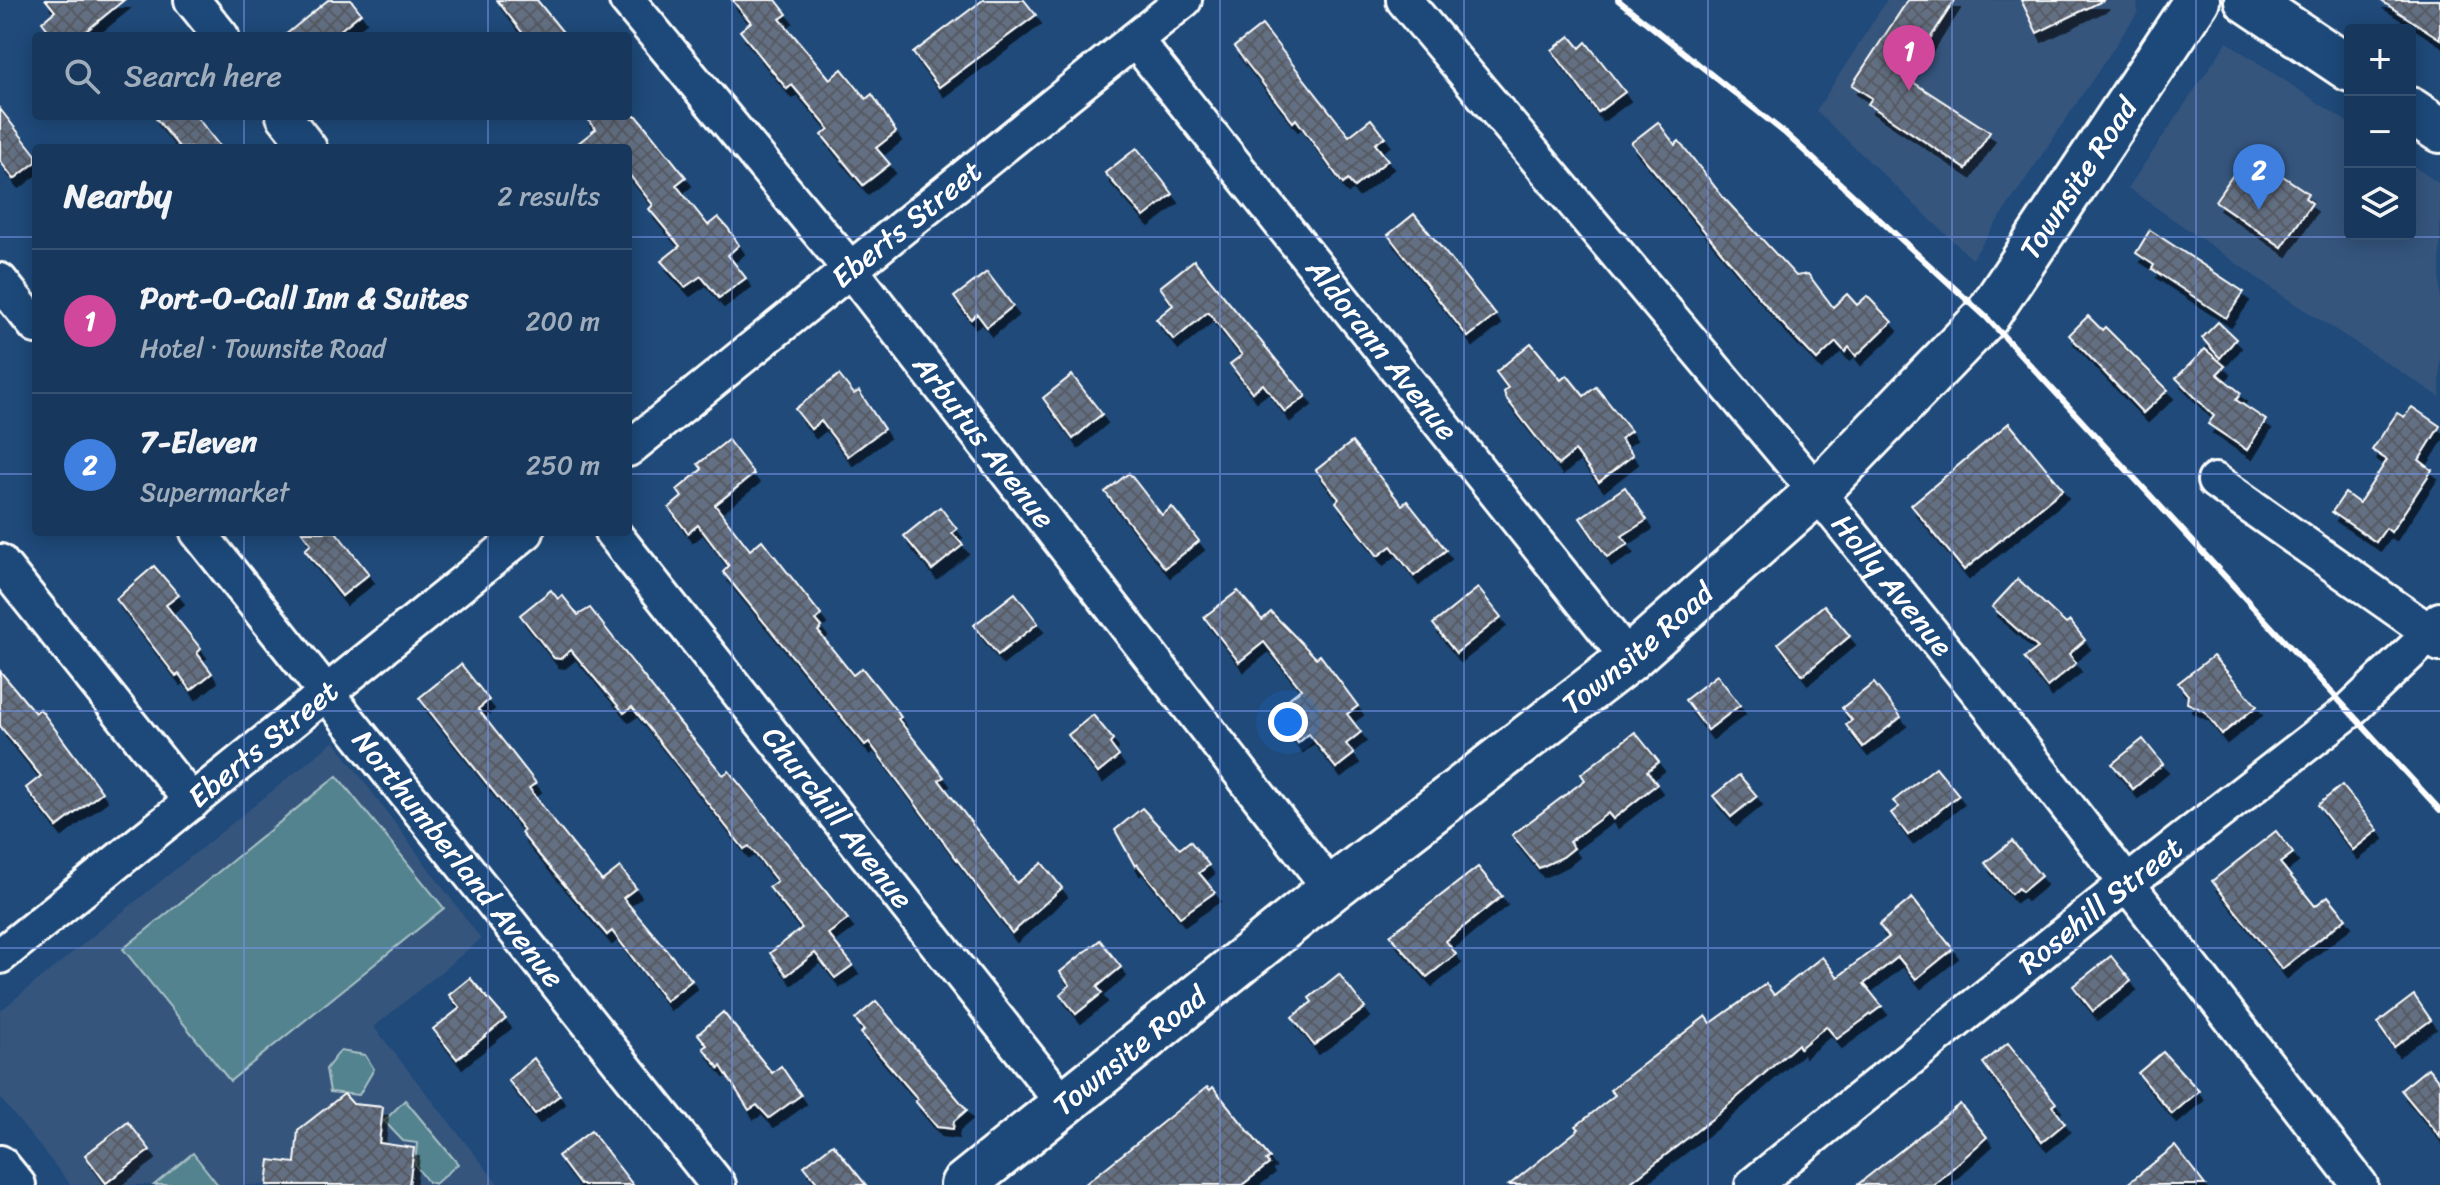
<!DOCTYPE html>
<meta charset="utf-8">
<style>
:root{--surface:#17385c;--page:#203f62;--text:#f1f3f6;--muted:#9eacbb;--line:#365272;--accent:#8abfa5}
body{margin:0;font-family:Sriracha,sans-serif;background:var(--page);color:var(--text)}
.controls{position:absolute;right:24px;top:24px;display:grid;overflow:hidden;border-radius:8px;box-shadow:0 4px 20px #0003}
.controls button{width:72px;height:72px;display:grid;place-items:center;padding:0;border:0;border-bottom:2px solid var(--line);background:var(--surface);color:var(--text);font:40px sans-serif}
.you{position:absolute;left:1288px;top:722px;width:28px;height:28px;margin:-20px;border:6px solid #fff;border-radius:50%;background:#1a73e8;box-shadow:0 0 0 12px #1a73e833}
.badge{display:grid;place-items:center;width:52px;height:52px;border-radius:50%;background:var(--accent);color:#fff;font-size:26px;font-weight:700}
.pin{position:absolute;translate:-50% -66px;filter:drop-shadow(0 2px 4px #0008)}
.pin::after{content:'';position:absolute;top:42px;width:28px;height:24px;background:inherit;clip-path:polygon(0 0,100% 0,50% 100%)}
.list{margin:0;padding:0;list-style:none}
h2{display:flex;justify-content:space-between;align-items:center;height:104px;margin:0;padding:0 32px;font-size:34px}
h2 small{font-size:26px;font-weight:400;color:var(--muted)}
.list li{display:grid;grid-template-columns:52px 1fr auto;gap:24px;align-items:center;box-sizing:border-box;height:144px;padding:0 32px;border-top:2px solid var(--line)}
.list b{display:block;font-size:30px;white-space:nowrap}
.list p{margin:0;font-size:26px;white-space:nowrap;color:var(--muted)}
.list em{font-size:26px;font-style:normal;color:var(--muted)}
.icon{flex:none;width:44px;height:44px;fill:none;stroke:currentColor;stroke-width:2;stroke-linecap:round;stroke-linejoin:round}
.map{position:relative;flex:none;width:2440px;height:1185px;overflow:hidden}
.search{position:absolute;background:var(--surface);box-shadow:0 4px 20px #0003;left:32px;top:32px;width:600px;height:88px;display:flex;align-items:center;gap:20px;box-sizing:border-box;padding:0 28px;border-radius:8px;color:var(--muted);font-size:30px}
.panel{position:absolute;background:var(--surface);box-shadow:0 4px 20px #0003;left:32px;top:144px;width:600px;height:392px;border-radius:8px}
.map>svg:first-child{display:block}
.built{fill:#34557d}
.park{fill:#53838e;stroke:#a9c1c6;stroke-width:2}
.building{fill:url(#building-cross-hatch);stroke:#fff;stroke-width:2;filter:url(#shadow)}
.lines{fill:none;stroke-linecap:round;stroke-linejoin:round}
.street-casing{stroke:#fff;stroke-width:40}
.secondary-casing{stroke:#fff;stroke-width:50}
.primary-casing{stroke:#fff;stroke-width:50}
.street{stroke:#1f4a7a;stroke-width:34}
.secondary{stroke:#1f4a7a;stroke-width:44}
.primary{stroke:#1f4a7a;stroke-width:44}
.rail{stroke:#fff;stroke-width:6}
.grid{fill:none;stroke:#7795e8;stroke-width:2;stroke-opacity:0.55}
.labels{text-anchor:middle;dominant-baseline:central;stroke-width:7;stroke-linejoin:round;paint-order:stroke}
.street-label{font-size:30px;fill:#fff;stroke:#1f4a7a}
</style>
<div class="map">
<svg width="2440" height="1185" viewBox="0 0 2440 1185">
<defs>
<pattern id="building-cross-hatch" width="8" height="8" patternUnits="userSpaceOnUse" patternTransform="scale(2)"><rect width="8" height="8" fill="#647083"/><path d="M0 0l8 8M0 8l8-8" fill="none" stroke="#565a62"/></pattern>
<filter id="shadow"><feDropShadow dx="5" dy="9" stdDeviation="0" flood-color="#0009"/></filter>
</defs>
<rect width="100%" height="100%" fill="#1f4a7a"/>
<filter id="ink" filterUnits="userSpaceOnUse"><feTurbulence type="fractalNoise" baseFrequency=".0125" numOctaves="2"/><feDisplacementMap in="SourceGraphic" scale="16" xChannelSelector="R" yChannelSelector="G"/><feConvolveMatrix kernelMatrix="1 2 1 2 8 2 1 2 1" color-interpolation-filters="sRGB"/></filter>
<g filter="url(#ink)">
<g class="built">
<polygon points="1887,0 2137,0 2138,12 1972,259 1816,111"/>
<polygon points="2227,42 2350,124 2350,234 2410,234 2410,164 2440,184 2440,397 2289,300 2128,188"/>
<polygon points="334,741 481,939 374,1027 499,1185 71,1185 0,1098 0,1011"/>
</g>
<g class="park">
<polygon points="337,776 444,908 230,1081 123,949"/>
<polygon points="340,1051 365,1055 374,1069 359,1095 330,1092 326,1069"/>
<polygon points="405,1100 458,1164 435,1184 428,1182 415,1165 417,1143 403,1141 384,1121"/>
<polygon points="193,1153 218,1185 154,1185"/>
</g>
<g class="building">
<polygon points="46,0 124,0 80,36 53,36 42,22 55,11"/>
<polygon points="328,0 351,0 361,13 333,36 284,36"/>
<polygon points="497,0 537,0 566,36 525,36"/>
<polygon points="732,0 776,0 787,14 780,19 830,79 842,69 866,99 872,94 896,132 876,148 890,164 863,185 822,135 829,129 792,85 787,89 740,31 751,22"/>
<polygon points="983,0 1024,0 1036,15 939,87 913,53"/>
<polygon points="1908,0 1955,0 1905,77 1990,132 1966,169 1868,104 1872,98 1852,85"/>
<polygon points="2021,0 2104,0 2037,33"/>
<polygon points="2380,0 2440,0 2440,39"/>
<polygon points="1262,25 1349,136 1371,119 1385,137 1375,144 1388,160 1354,187 1348,180 1343,184 1296,119 1293,122 1234,47"/>
<polygon points="1570,36 1580,48 1586,42 1625,92 1598,112 1552,50"/>
<polygon points="0,109 36,155 36,162 14,179 0,161"/>
<polygon points="154,116 196,116 221,148 180,148"/>
<polygon points="585,116 637,116 686,177 676,185 708,225 718,217 728,228 739,245 728,255 746,278 719,298 701,276 685,287 661,261 680,246 649,209 653,205 628,173 628,148 572,148 596,129"/>
<polygon points="1658,122 1675,145 1679,141 1723,197 1796,276 1808,274 1833,307 1847,294 1857,305 1867,296 1892,322 1856,356 1849,347 1845,352 1836,342 1817,360 1776,317 1631,143"/>
<polygon points="1137,148 1173,194 1144,217 1105,173"/>
<polygon points="2256,158 2308,193 2305,198 2312,203 2282,247 2215,201 2244,159 2252,165"/>
<polygon points="1414,214 1496,315 1468,337 1388,235"/>
<polygon points="2150,230 2244,292 2226,318 2152,269 2154,265 2136,253"/>
<polygon points="1194,260 1306,396 1285,412 1263,384 1252,392 1230,364 1242,355 1208,312 1174,340 1156,319 1173,305 1160,287"/>
<polygon points="987,272 1013,306 987,327 977,314 971,319 954,297"/>
<polygon points="2088,316 2102,330 2105,327 2168,390 2143,413 2069,335"/>
<polygon points="2218,322 2236,339 2220,358 2202,338"/>
<polygon points="1531,343 1561,380 1567,375 1584,396 1596,387 1631,431 1620,439 1633,455 1599,482 1575,451 1558,465 1506,398 1504,392 1508,388 1496,372"/>
<polygon points="2205,349 2225,366 2217,374 2241,393 2236,400 2266,420 2247,450 2208,424 2214,416 2176,378"/>
<polygon points="839,375 854,394 859,391 884,429 848,456 821,421 811,429 795,409"/>
<polygon points="1072,375 1102,414 1073,439 1043,398"/>
<polygon points="2412,407 2440,426 2419,460 2432,470 2391,532 2386,528 2376,542 2332,512 2345,493 2359,503 2387,460 2372,450 2397,413 2404,417"/>
<polygon points="2009,423 2063,489 1964,570 1911,505"/>
<polygon points="728,440 754,474 715,505 750,550 762,540 821,615 816,620 822,627 818,631 853,675 862,668 891,704 901,717 898,719 944,777 939,780 1017,883 1042,863 1062,888 1012,933 869,742 865,745 723,572 729,566 698,525 688,533 669,508 682,497 677,490 702,469 698,464"/>
<polygon points="1352,442 1402,505 1407,501 1446,550 1414,576 1391,546 1378,556 1336,502 1339,499 1316,470"/>
<polygon points="1129,473 1162,515 1172,507 1199,541 1165,568 1105,492"/>
<polygon points="1625,487 1647,520 1622,536 1628,544 1607,557 1580,518"/>
<polygon points="940,507 957,529 952,533 963,545 932,570 904,536"/>
<polygon points="302,532 336,532 369,574 342,596 305,550 311,544"/>
<polygon points="154,566 179,595 166,605 201,649 197,653 212,673 191,690 179,674 176,676 116,599"/>
<polygon points="2018,579 2066,624 2070,621 2085,640 2069,654 2076,663 2047,687 2024,658 2038,648 1992,607"/>
<polygon points="1478,588 1501,617 1456,653 1433,624"/>
<polygon points="551,590 558,599 562,595 578,615 590,608 680,723 723,775 729,771 848,919 828,934 853,965 835,978 815,953 787,975 770,953 802,928 769,887 777,881 749,846 744,849 632,707 624,713 571,650 560,659 554,658 520,615"/>
<polygon points="1238,591 1262,620 1271,612 1316,658 1320,655 1358,706 1347,714 1361,732 1346,744 1354,754 1336,768 1309,734 1298,743 1281,722 1285,718 1277,708 1301,689 1264,642 1239,662 1204,617"/>
<polygon points="1015,593 1038,623 998,655 974,625"/>
<polygon points="1824,605 1850,636 1803,675 1778,643"/>
<polygon points="2213,656 2257,706 2222,734 2204,711 2187,703 2188,695 2178,683"/>
<polygon points="461,664 489,700 478,709 536,783 529,788 556,824 602,881 620,867 636,888 623,898 692,980 666,1001 612,931 607,935 535,850 521,833 524,830 419,698"/>
<polygon points="0,671 35,713 40,709 102,792 57,827 26,788 41,776 0,726"/>
<polygon points="1717,675 1740,705 1708,730 1685,700"/>
<polygon points="1874,683 1901,717 1863,747 1846,725 1852,720 1842,708"/>
<polygon points="1093,715 1113,739 1110,744 1119,756 1098,773 1068,735"/>
<polygon points="1635,732 1659,762 1647,771 1657,784 1613,819 1608,813 1569,842 1574,848 1563,857 1539,868 1512,835 1585,780 1581,774"/>
<polygon points="2143,739 2163,764 2133,789 2112,764"/>
<polygon points="1936,767 1959,795 1908,835 1891,813 1899,807 1893,801"/>
<polygon points="1739,775 1757,796 1731,817 1713,796"/>
<polygon points="2342,785 2378,830 2353,850 2318,805"/>
<polygon points="1142,808 1180,849 1190,841 1209,865 1199,873 1215,892 1180,917 1137,864 1135,866 1115,830"/>
<polygon points="2276,831 2293,853 2280,863 2315,906 2328,896 2346,918 2282,969 2212,881"/>
<polygon points="2012,841 2041,876 2022,892 2018,888 2011,894 1985,863"/>
<polygon points="1478,867 1502,896 1446,941 1456,954 1427,977 1390,935"/>
<polygon points="1912,898 1953,949 1916,979 1898,957 1864,984 1882,1006 1837,1039 1826,1026 1800,1048 1798,1044 1717,1115 1627,1185 1509,1185 1579,1129 1576,1126 1615,1095 1610,1090 1706,1016 1711,1023 1766,984 1774,995 1822,957 1838,977 1889,937 1879,925"/>
<polygon points="1100,940 1121,967 1097,987 1102,993 1076,1014 1060,994 1070,985 1060,972"/>
<polygon points="2111,956 2131,981 2093,1011 2073,986"/>
<polygon points="1339,974 1365,1008 1314,1045 1292,1017 1312,1002 1309,998"/>
<polygon points="470,978 506,1019 457,1059 433,1029 460,1008 449,995"/>
<polygon points="2414,995 2431,1020 2394,1047 2377,1023"/>
<polygon points="876,1001 967,1110 954,1121 953,1129 937,1127 915,1101 918,1099 861,1033 864,1030 855,1019"/>
<polygon points="723,1012 772,1073 781,1066 801,1095 769,1118 757,1105 749,1110 721,1066 719,1068 703,1048 707,1045 698,1034"/>
<polygon points="2008,1043 2056,1103 2052,1106 2065,1123 2042,1142 1983,1063"/>
<polygon points="2163,1052 2199,1091 2172,1114 2138,1073"/>
<polygon points="534,1058 560,1095 535,1114 508,1080"/>
<polygon points="2428,1068 2440,1082 2440,1137 2401,1090"/>
<polygon points="1207,1087 1210,1090 1213,1087 1270,1158 1266,1160 1269,1164 1242,1185 1084,1185"/>
<polygon points="344,1094 353,1104 383,1107 379,1143 414,1148 409,1185 267,1185 270,1160 295,1163 298,1130"/>
<polygon points="1960,1104 1987,1137 1934,1185 1857,1185"/>
<polygon points="128,1122 150,1150 106,1183 85,1155"/>
<polygon points="591,1131 633,1185 580,1185 558,1156"/>
<polygon points="833,1144 866,1185 819,1185 804,1166"/>
<polygon points="2175,1146 2205,1185 2126,1185"/>
</g>
<g class="lines">
<g class="street-casing">
<g id="street">
<polyline points="192,0 221,36"/>
<path id="s1" d="M627,0L850,269L1331,889"/>
<path id="s2" d="M1404,0L1817,492L1982,696L2360,1185"/>
<path id="s3" d="M1135,40L1629,659"/>
<polyline points="284,116 309,148"/>
<polyline points="0,281 36,326"/>
<path id="s4" d="M628,449L1184,0"/>
<polyline points="2215,481 2431,633 2440,644"/>
<path id="s5" d="M198,532L718,1185"/>
<path id="s6" d="M612,532L1064,1104"/>
<polyline points="0,562 192,802"/>
<path id="s7" d="M0,956L526,532"/>
<polyline points="0,1163 18,1185"/>
<path id="s8" d="M1753,1185L2125,885L2349,711L2431,633L2440,620"/>
</g>
</g>
<g class="secondary-casing">
<g id="secondary">
<path id="s9" d="M963,1185L1331,889L1629,659L1817,492L1986,317L2197,0"/>
</g>
</g>
<g class="primary-casing">
<g id="primary">
<polyline points="2247,0 2350,69"/>
<polyline points="2410,110 2440,130"/>
</g>
</g>
<use href="#street" class="street"/>
<use href="#secondary" class="secondary"/>
<use href="#primary" class="primary"/>
<polyline class="rail" points="1618,0 1786,134 1986,317 2440,810"/>
</g>
</g>
<path class="grid" d="M244,0V36M488,0V36M732,0V1185M976,0V1185M1220,0V1185M1464,0V1185M1708,0V1185M1952,0V1185M2196,0V1185M244,116V148M488,116V148M0,237H36M628,237H2440M0,474H36M628,474H2440M244,532V1185M488,532V1185M0,711H2440M0,948H2440"/>
<g class="labels">
<g class="street-label">
<text stroke="none"><textPath href="#s9" startOffset="1510">Townsite Road</textPath></text>
<text stroke="none"><textPath href="#s4" startOffset="358">Eberts Street</textPath></text>
<text stroke="none"><textPath href="#s3" startOffset="396">Aldorann Avenue</textPath></text>
<text stroke="none"><textPath href="#s1" startOffset="568">Arbutus Avenue</textPath></text>
<text stroke="none"><textPath href="#s2" startOffset="762">Holly Avenue</textPath></text>
<text stroke="none"><textPath href="#s9" startOffset="862">Townsite Road</textPath></text>
<text stroke="none"><textPath href="#s7" startOffset="338">Eberts Street</textPath></text>
<text stroke="none"><textPath href="#s6" startOffset="364">Churchill Avenue</textPath></text>
<text stroke="none"><textPath href="#s5" startOffset="418">Northumberland Avenue</textPath></text>
<text stroke="none"><textPath href="#s8" startOffset="446">Rosehill Street</textPath></text>
<text stroke="none"><textPath href="#s9" startOffset="214">Townsite Road</textPath></text>
</g>
</g>
</svg>
<div class="controls">
<button>+</button>
<button>−</button>
<button><svg class="icon" aria-label="layers" viewBox="0 0 24 24"><path d="M12 4l9 5-9 5-9-5zM3 14l9 5 9-5"/></svg></button>
</div>
<div class="you"></div>
<div class="pin badge" style="left:1909px;top:91px;background:#d1479c">1</div>
<div class="pin badge" style="left:2259px;top:210px;background:#3f7fe0">2</div>
<div class="search"><svg class="icon" aria-label="search" viewBox="0 0 24 24"><circle cx="10" cy="10" r="6"/><path d="M15 15l6 6"/></svg>Search here</div>
<section class="panel">
<h2>Nearby<small>2 results</small></h2>
<ul class="list">
<li><span class="badge" style="background:#d1479c">1</span><div><b>Port-O-Call Inn &amp; Suites</b><p>Hotel · Townsite Road</p></div><em>200 m</em></li>
<li><span class="badge" style="background:#3f7fe0">2</span><div><b>7-Eleven</b><p>Supermarket</p></div><em>250 m</em></li>
</ul>
</section>
</div>
